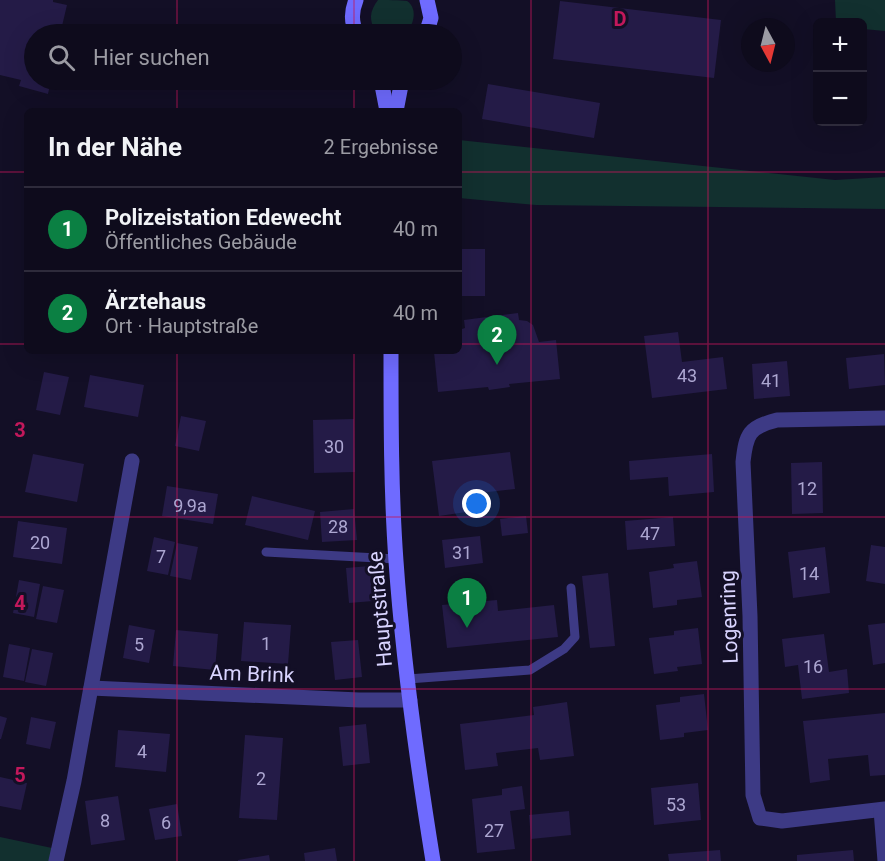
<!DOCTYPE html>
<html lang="de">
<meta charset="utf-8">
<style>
:root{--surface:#0e0b1c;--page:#1c1929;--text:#f1f3f6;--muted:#9b9ba3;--line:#2e2b3b;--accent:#0b8043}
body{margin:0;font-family:Roboto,sans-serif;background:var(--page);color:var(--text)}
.controls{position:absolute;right:18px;top:18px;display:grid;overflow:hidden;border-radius:9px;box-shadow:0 6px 24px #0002}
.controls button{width:54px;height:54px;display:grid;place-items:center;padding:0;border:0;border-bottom:2px solid var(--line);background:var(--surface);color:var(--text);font:30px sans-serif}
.compass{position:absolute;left:741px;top:18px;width:54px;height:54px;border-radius:50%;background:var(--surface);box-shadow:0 6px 24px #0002;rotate:173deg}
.you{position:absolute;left:477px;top:504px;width:21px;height:21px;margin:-15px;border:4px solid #fff;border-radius:50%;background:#1a73e8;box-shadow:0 0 0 9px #1a73e833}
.badge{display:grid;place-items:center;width:39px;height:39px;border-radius:50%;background:var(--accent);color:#fff;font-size:20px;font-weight:700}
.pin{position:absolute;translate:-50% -50px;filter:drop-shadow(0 2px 3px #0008)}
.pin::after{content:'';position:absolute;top:32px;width:21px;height:18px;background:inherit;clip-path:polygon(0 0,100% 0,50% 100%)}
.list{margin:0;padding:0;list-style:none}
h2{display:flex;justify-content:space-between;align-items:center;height:78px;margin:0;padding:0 24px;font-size:26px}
h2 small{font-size:20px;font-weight:400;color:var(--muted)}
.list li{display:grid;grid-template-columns:39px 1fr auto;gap:18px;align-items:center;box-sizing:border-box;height:84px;padding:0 24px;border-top:2px solid var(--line)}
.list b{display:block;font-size:22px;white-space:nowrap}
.list p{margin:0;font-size:20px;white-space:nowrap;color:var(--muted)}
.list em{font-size:20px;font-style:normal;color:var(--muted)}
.icon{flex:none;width:33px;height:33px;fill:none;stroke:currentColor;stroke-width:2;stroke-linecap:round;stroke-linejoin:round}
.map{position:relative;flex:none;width:885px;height:861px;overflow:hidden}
.search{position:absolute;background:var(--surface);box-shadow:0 6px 24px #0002;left:24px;top:24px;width:438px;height:66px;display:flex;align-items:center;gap:15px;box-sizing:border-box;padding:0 21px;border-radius:33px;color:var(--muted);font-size:22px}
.panel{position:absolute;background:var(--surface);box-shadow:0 6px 24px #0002;left:24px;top:108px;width:438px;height:246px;border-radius:9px}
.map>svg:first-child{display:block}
.green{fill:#12302f}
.building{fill:#241b47}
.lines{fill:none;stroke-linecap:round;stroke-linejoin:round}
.lane{stroke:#3d3a85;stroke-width:9}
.street{stroke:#3d3a85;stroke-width:15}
.secondary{stroke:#6f6bff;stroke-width:15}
.grid{fill:none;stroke:#c2185b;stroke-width:1.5;stroke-opacity:0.55}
.labels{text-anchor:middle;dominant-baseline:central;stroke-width:6;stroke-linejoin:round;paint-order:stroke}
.number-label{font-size:18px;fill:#aca6d1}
.street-label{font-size:21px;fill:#d9d4ff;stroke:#130f26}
.grid-label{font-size:20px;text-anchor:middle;font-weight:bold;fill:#c2185b;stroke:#130f26;stroke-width:6;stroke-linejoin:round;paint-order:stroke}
</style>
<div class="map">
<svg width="885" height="861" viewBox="0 0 885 861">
<rect width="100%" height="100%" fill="#130f26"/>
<g class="green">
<path d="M378,0C386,0 400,0 407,1C419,9 413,28 404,34L376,33C369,20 369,12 378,0Z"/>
<polygon points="835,0 885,0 885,31 863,29 862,22 836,22"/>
<polygon points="459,140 835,180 885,177 885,209 536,205 459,198"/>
<polygon points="0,837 52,848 50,861 0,861"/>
</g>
<g class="building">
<polygon points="0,0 53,0 53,2 67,5 62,26 65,27 63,34 34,34 34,80 51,80 48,94 19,86 21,80 0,75"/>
<polygon points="560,1 721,20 714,78 553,59"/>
<polygon points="488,84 600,103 594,138 482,119"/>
<rect x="459" y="249" width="26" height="47"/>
<polygon points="518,313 519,320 527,321 533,325 539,342 556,340 560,379 509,384 510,387 489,390 488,387 438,392 434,352 459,351 459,330 465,328 464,320"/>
<polygon points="678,332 682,362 723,357 727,389 652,398 644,336"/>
<polygon points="884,354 885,385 849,389 846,358"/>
<polygon points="787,361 790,396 754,399 752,364"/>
<polygon points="44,372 69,377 60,415 36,410"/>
<polygon points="90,375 144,385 138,417 84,407"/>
<polygon points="181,416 206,421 199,451 175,446"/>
<polygon points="354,419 355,472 314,473 313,420"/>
<polygon points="510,452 515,489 471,494 473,511 439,516 432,461"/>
<polygon points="33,454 84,464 77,502 25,492"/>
<polygon points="712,454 714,492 669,496 668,477 630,480 629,461"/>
<polygon points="822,462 823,513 792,514 791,463"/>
<polygon points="167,486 218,494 213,524 162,516"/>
<polygon points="252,496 315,511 308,540 245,525"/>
<polygon points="354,509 357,540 322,542 320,512"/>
<polygon points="526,516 528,533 502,536 500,519"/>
<polygon points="673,517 675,546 627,550 625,521"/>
<polygon points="18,521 67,528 62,564 13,557"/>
<polygon points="480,536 483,563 445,568 442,540"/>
<polygon points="154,537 175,542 168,575 147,571"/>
<polygon points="177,543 198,547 191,580 170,576"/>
<polygon points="871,545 885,547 885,584 866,581"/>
<polygon points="825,547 830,593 793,598 788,552"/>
<polygon points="697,561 702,597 677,600 677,605 653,608 649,572 674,568 673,564"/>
<polygon points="370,566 373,601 349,603 346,568"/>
<polygon points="608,573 615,646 590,648 582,576"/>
<polygon points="19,580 40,584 34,617 13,613"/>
<polygon points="43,586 64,590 57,623 36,619"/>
<polygon points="497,600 498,611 554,605 558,637 447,648 442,605"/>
<polygon points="244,622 291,625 288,664 241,661"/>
<polygon points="885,623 885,663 873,665 868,625"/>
<polygon points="129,625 155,630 149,663 123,658"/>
<polygon points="698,628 702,664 677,667 678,671 654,674 649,638 674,635 674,631"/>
<polygon points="176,630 218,634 215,670 173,666"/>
<polygon points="824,634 829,672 847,669 849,693 802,699 798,665 785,667 782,639"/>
<polygon points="358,640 362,677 335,680 331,642"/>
<polygon points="9,644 30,648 24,681 3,677"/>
<polygon points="32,649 53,653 46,686 25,682"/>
<polygon points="704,694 708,730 684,733 684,737 660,740 656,705 680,702 680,697"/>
<polygon points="567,702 574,756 540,760 538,748 496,753 498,766 465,770 460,724 534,715 533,707"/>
<polygon points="885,713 885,775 870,776 868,755 828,759 830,780 810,783 803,721"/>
<polygon points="0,716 7,718 1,739 0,739"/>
<polygon points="31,717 56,722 50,749 26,744"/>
<polygon points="366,724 370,763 343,766 339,727"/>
<polygon points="118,730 170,734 166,772 115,767"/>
<polygon points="245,735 283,738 277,820 239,818"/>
<polygon points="0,777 27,783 21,810 0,806"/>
<polygon points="698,783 701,820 654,825 651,788"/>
<polygon points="522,786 525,809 510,811 515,849 477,853 472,799 502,795 502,789"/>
<polygon points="118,796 125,840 91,845 85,801"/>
<polygon points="177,804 182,836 155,840 149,809"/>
<polygon points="569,811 571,835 531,839 529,815"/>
<polygon points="335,848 337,861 305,861 304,853"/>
<polygon points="720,850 721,861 669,861 668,854"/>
<polygon points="853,850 854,861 797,861 797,855"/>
<polygon points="269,855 270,861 238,861 238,860"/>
</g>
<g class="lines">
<g class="lane">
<polyline points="266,552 396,559"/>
<polyline points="408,679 530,670 564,649 575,637 571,588"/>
</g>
<g class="street">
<path d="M885,418L777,420C749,427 746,434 743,462L750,616L753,795L760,818L782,821L885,809"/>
<polyline points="91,688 359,700 410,700"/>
<polyline points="881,810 885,861"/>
<polyline points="56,861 74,781 132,461"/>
</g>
<g class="secondary">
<path d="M356,0C351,12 351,23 357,34"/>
<polyline points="426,34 431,18 427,0"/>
<polyline points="381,80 387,111"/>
<polyline points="396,111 402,80"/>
<path d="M391,351C391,421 391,492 396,561C403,662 417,762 433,861"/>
</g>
</g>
<path class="grid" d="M177,0V34M354,0V34M531,0V861M708,0V861M177,80V111M354,80V111M0,172H27M459,172H885M0,344H27M459,344H885M177,351V861M354,351V861M0,517H885M0,689H885"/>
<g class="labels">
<g class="number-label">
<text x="687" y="375">43</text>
<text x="771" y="380">41</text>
<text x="334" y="446">30</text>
<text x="807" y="488">12</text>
<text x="190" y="505">9,9a</text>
<text x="338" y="526">28</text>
<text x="650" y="533">47</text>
<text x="40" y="542">20</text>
<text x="462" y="552">31</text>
<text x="161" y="556">7</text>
<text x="809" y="573">14</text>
<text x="266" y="643">1</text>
<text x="139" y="644">5</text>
<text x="813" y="666">16</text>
<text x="142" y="751">4</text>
<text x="261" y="778">2</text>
<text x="676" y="804">53</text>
<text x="105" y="820">8</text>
<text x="166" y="822">6</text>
<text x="494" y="830">27</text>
</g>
<g class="street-label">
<text transform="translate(380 609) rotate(-95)">Hauptstraße</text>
<text transform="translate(729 617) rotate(-92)">Logenring</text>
<text transform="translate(252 674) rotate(2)">Am Brink</text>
</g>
</g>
<g class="grid-label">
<text x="620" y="26">D</text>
<text x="20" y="437">3</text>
<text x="20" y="610">4</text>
<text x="20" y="782">5</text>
</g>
</svg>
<div class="controls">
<button>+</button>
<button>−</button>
</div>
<svg class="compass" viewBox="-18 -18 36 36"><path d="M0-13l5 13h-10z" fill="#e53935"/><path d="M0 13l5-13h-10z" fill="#9b9ba3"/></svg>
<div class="you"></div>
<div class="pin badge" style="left:467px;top:628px">1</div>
<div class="pin badge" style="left:497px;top:365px">2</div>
<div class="search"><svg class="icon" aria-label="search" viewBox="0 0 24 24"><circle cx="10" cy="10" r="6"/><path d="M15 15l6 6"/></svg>Hier suchen</div>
<section class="panel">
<h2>In der Nähe<small>2 Ergebnisse</small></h2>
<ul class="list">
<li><span class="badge">1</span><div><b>Polizeistation Edewecht</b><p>Öffentliches Gebäude</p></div><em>40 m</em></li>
<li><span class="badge">2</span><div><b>Ärztehaus</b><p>Ort · Hauptstraße</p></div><em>40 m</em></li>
</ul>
</section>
</div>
